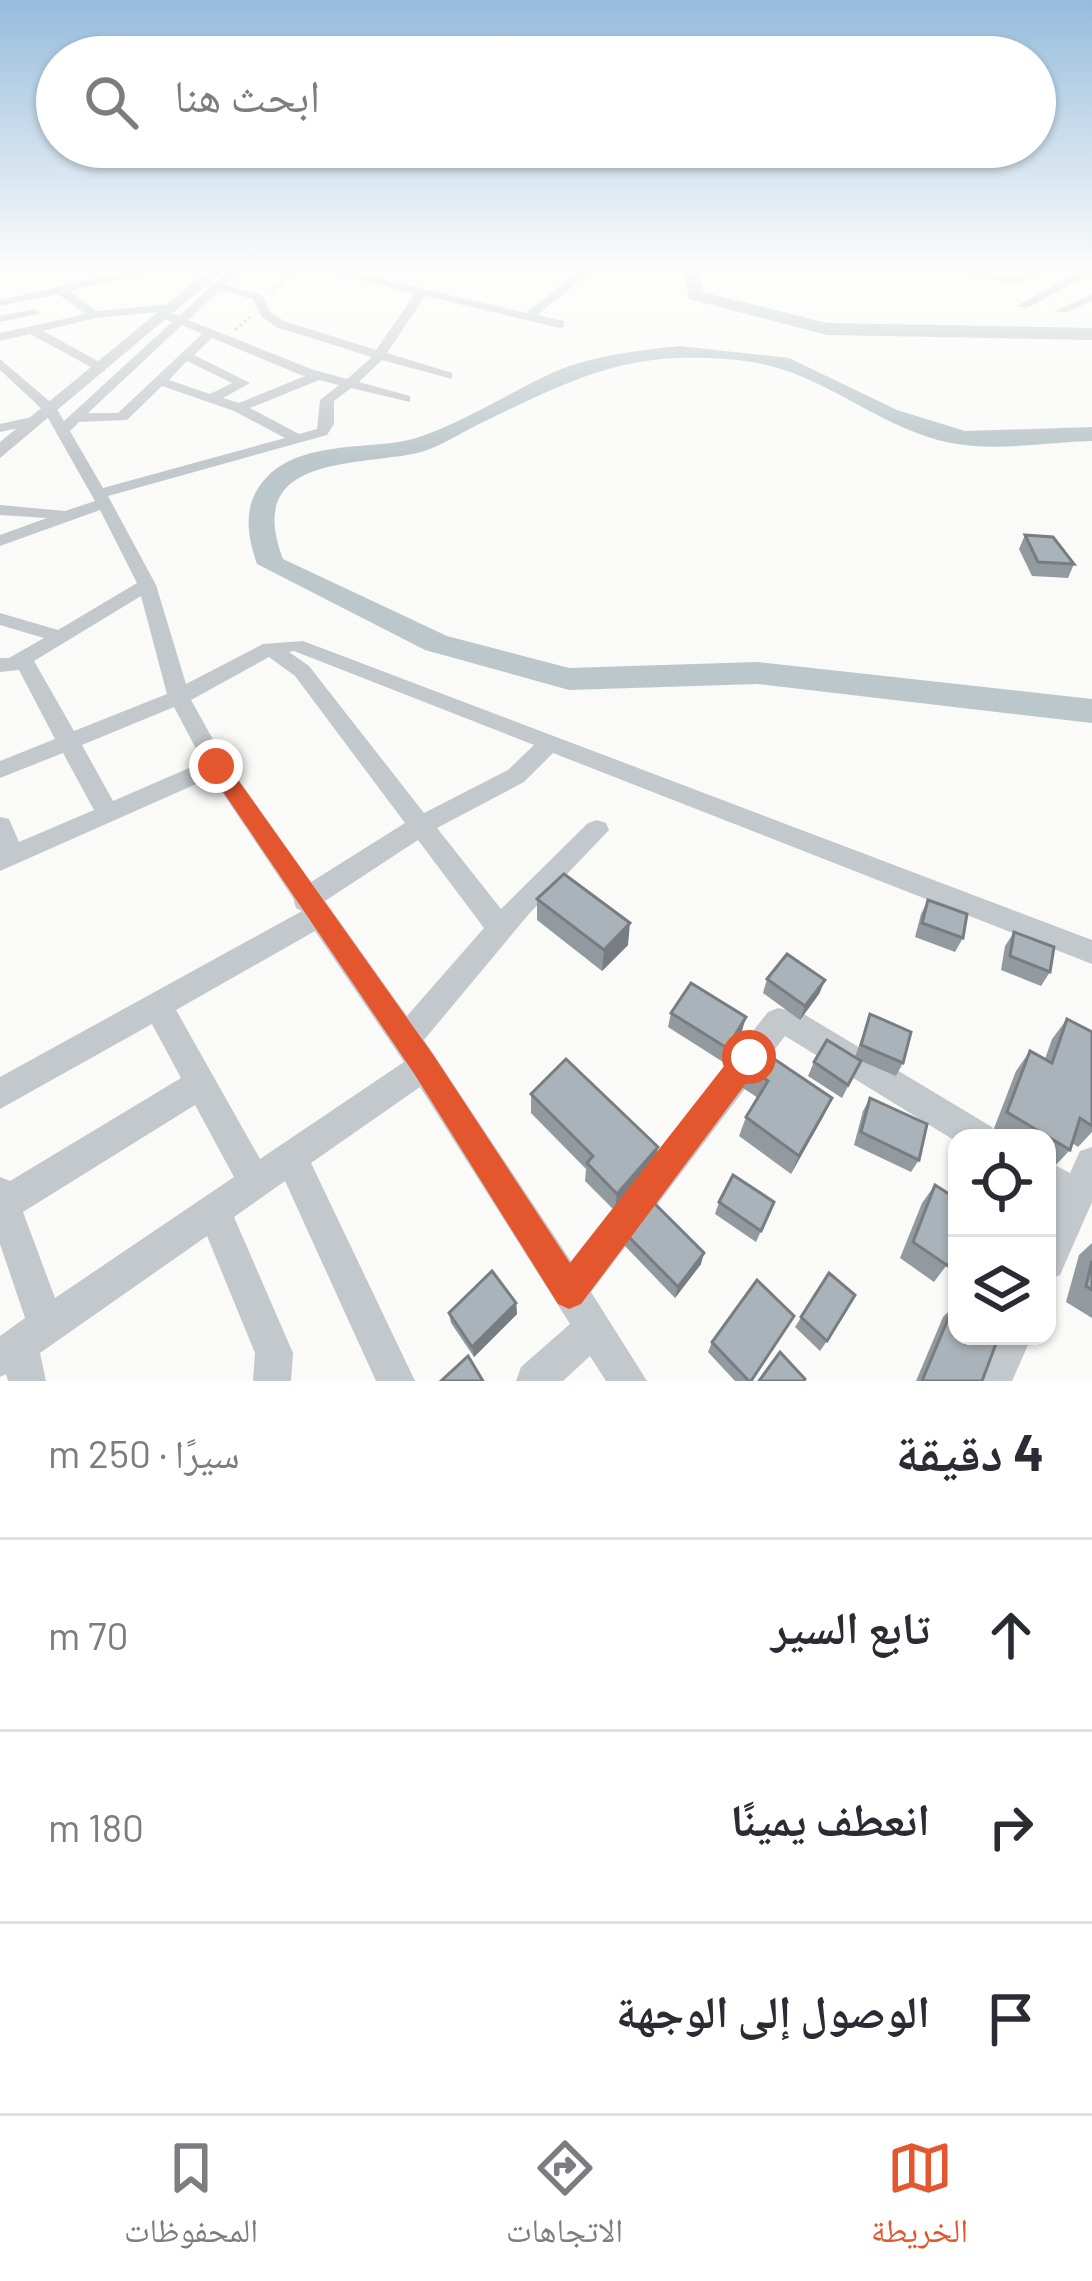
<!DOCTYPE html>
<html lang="ar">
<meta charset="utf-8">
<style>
:root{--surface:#fff;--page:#f7f7f7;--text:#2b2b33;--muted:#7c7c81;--line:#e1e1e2;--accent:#e4572e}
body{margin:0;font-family:Barlow,"Noto Naskh Arabic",sans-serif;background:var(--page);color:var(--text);direction:rtl}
.controls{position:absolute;right:36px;bottom:36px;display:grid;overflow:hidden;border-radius:24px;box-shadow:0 3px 9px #0004}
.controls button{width:108px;height:108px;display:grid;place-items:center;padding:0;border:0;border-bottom:3px solid var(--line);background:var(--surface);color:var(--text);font:60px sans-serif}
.stop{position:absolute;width:36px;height:36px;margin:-27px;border:9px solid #e4572e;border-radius:50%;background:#fff}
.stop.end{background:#e4572e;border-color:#fff;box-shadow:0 3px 12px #0008}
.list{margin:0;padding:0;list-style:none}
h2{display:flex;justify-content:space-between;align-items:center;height:156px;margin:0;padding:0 48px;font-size:51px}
h2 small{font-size:39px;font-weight:400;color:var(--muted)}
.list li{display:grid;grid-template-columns:78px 1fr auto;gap:36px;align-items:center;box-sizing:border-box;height:192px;padding:0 48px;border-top:3px solid var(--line)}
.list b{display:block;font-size:45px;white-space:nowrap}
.list em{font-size:39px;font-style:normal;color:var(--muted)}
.icon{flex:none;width:66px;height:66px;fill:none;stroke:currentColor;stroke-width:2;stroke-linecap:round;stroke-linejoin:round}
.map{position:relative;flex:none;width:1092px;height:1381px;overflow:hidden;direction:ltr}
.search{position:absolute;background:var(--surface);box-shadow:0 3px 9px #0004;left:36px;right:36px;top:36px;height:132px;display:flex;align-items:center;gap:30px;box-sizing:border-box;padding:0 42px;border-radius:66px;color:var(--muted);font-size:45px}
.sheet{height:732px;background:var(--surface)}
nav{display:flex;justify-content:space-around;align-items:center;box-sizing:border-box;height:168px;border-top:3px solid var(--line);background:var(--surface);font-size:33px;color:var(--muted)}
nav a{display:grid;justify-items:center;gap:6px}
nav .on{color:var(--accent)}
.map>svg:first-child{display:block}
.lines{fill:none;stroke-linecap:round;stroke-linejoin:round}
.river{fill:#bbc7cb;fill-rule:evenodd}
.path{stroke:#bbbfc2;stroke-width:3;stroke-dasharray:3 3;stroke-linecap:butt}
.minor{fill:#c3c8cc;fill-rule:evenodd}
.tertiary{fill:#c3c8cc;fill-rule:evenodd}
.wall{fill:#929a9f}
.shaded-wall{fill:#777d82}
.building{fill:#aab3b9;stroke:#777d82;stroke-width:3}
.route{fill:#e4572e}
</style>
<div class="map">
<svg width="1092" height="1381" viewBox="0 0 1092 1381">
<rect width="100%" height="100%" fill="#fafaf8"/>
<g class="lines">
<g class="river">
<polygon points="683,269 699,269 703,292 827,323 1092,328 1092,340 827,335 689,299"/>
<path d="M679,346L789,358L897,410L965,431L1092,427V441C1051,442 1005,450 964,445C895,437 842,387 778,368C750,359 707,357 678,358C605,360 544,393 479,424C459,434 435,450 413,454C348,466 244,458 283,559L447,636L569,668L757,662L1092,699V723L757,684L569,690L425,650L257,564C247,535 242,505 265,479C298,442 361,449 404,441C446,433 512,391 554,372C594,355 637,351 679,346Z"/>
</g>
<g class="path">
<polyline points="272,292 295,269"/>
<polyline points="235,330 250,317"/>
</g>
<g class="minor">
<path d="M140,269H161L69,291L97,311L173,304L179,307L177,309L166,311L179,316L210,287L199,284V280L216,282L230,269H241L225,285L262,295L270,312L284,321L376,350L415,294L318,269H338L526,313L583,269H595L537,315L564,321V327L560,328L425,296L387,353L452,373V379L382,360L359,382L410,396V402L351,388L334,401V424L327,435L108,496L156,585L186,684L263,644L303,641L1092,940V964L553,753L524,782L437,828L501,909L588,823L597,820L606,823L609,830L528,915L424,1040L571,1261L768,1012L778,1008L802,1013L992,1127L997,1138H957V1142L785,1036L591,1292L647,1381H606L590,1356L563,1381H516L521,1367L570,1324L420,1087L311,1163L415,1381H376L285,1181L234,1217L293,1353L291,1381H253L255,1353L207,1236L40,1353L46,1381H8L6,1374L0,1377V1336L25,1318L0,1244V1177L10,1181L181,1078L152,1024L0,1109V1077L302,911L296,908L293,898L212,777L0,871V817L9,819L19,842L94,810L63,753L0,778V761L55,739L19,670L0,672V658H9L44,638L0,625V613L58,630L137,583L100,510L0,546V535L47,518L0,515V505L65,511L95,501L44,411L0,370V359L55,406L64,421L172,322L160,316V312L95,318L43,331L105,365V371L100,372L30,334L0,341V333L86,314L58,294L0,306V300ZM220,290L253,299L261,316L276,327L372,357L347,379L311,369L188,320ZM182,325L202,334L118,413H88ZM212,338L301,375L305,376L239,403L223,398L250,383L194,355ZM187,361L232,383L210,394L169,380ZM319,380L339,385L320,400L317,429L299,434L250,408ZM162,386L234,411L285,438L103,488L70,431L79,422L127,420ZM141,596L167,694L74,731L34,661ZM294,651L534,745L508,770L424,813L309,666L289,652ZM269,657L295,676L405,823L311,882L225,761L191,700ZM174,707L203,762L113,801L82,745ZM418,840L484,928L407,1016L325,901ZM315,931L404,1062L260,1159L176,1010ZM195,1105L234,1177L55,1298L23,1212Z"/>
<path d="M950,269C969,269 999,280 1015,277C1027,275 1033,269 1046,269L1015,284Z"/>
<polygon points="1083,269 1092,269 1092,273 1027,308 1017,306"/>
<polygon points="1092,294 1092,301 1065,313 1055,311"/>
<polygon points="34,309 40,312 38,314 0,322 0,316"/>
<polygon points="36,416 41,417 41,423 0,432 0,424"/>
<polygon points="1092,1147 1092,1202 1060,1275 1047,1280 1047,1223 1056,1203 1047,1197 1047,1161 1070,1173 1080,1151"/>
<polygon points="994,1336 1032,1336 1012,1381 973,1381"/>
</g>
<polygon class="tertiary" points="210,269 225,269 0,458 0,442"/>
</g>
<g class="wall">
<polygon points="1025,535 1074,564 1068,578 1032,576 1019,549"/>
<polygon points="537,899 628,945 602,971 537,920"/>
<polygon points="928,900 963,938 955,952 915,937 921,914"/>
<polygon points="1014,932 1050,972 1041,986 1001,970 1005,946"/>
<polygon points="767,979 825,980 819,994 800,1020 763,993"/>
<polygon points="671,1013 742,1031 723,1062 668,1027"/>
<polygon points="870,1014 903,1063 896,1076 861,1061 842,1098 808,1076 814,1062 855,1057"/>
<polygon points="1067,1019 1092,1032 1092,1132 1078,1147 1072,1143 1070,1150 1053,1168 1047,1164 1047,1138 1004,1138 993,1131 1016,1071 1030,1051 1045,1059 1052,1039"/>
<polygon points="746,1066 832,1098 791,1174 739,1136 746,1117 758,1098 740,1086"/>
<polygon points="531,1094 655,1166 615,1211 585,1181 586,1169 531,1113"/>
<polygon points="870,1098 919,1160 911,1172 854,1145 863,1111"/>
<polygon points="935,1185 957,1199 957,1267 949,1262 934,1282 900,1258 922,1203"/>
<polygon points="719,1202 774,1202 756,1242 715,1214"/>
<polygon points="627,1235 701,1264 675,1298 625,1246"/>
<polygon points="1092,1243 1092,1318 1066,1302 1079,1255"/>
<polygon points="829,1273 827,1341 820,1351 795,1327"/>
<polygon points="516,1303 517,1314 474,1357 451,1323 449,1313"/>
<polygon points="953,1307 982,1381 916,1381 943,1317"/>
<polygon points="712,1342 752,1381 735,1381 708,1352"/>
</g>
<g class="shaded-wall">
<polygon points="630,923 628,945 602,971 604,950"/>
<polygon points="825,980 819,994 800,1020 805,1006"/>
<polygon points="746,1017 742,1031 723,1062 727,1048"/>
<polygon points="832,1098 823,1117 791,1174 799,1156"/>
<polygon points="658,1147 655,1166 615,1211 617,1194"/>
<polygon points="704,1253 701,1264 675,1298 678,1287"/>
<polygon points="516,1303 517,1314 474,1357 472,1347"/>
</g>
<g class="building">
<polygon points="1025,535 1053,537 1074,564 1038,562"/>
<polygon points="564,874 630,923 604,950 537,899"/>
<polygon points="928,900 967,914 963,938 922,923"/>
<polygon points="1014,932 1054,947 1050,972 1010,956"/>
<polygon points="787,954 825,980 805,1006 767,979"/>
<polygon points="691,983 746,1017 727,1048 671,1013"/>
<polygon points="870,1014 911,1032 903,1063 861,1045"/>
<polygon points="1067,1019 1092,1032 1092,1126 1080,1118 1070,1150 1007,1112 1030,1051 1052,1063"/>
<polygon points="827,1040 861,1061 848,1085 814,1062"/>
<polygon points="758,1048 832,1098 799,1156 746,1117 768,1081 746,1066"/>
<polygon points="566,1059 658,1147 617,1194 587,1163 593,1156 531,1094"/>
<polygon points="870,1098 927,1124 919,1160 861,1132"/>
<polygon points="733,1175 774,1202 761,1231 719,1202"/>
<polygon points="935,1185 957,1199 957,1242 948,1266 913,1242"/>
<polygon points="654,1203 704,1253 678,1287 627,1235"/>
<polygon points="1092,1261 1092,1290 1086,1286"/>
<polygon points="492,1271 516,1303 472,1347 449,1313"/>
<polygon points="829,1273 855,1295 827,1341 801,1317"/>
<polygon points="757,1280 794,1316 751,1381 749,1381 712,1342"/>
<polygon points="953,1307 957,1310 957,1336 991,1336 997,1341 982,1381 922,1381"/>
<polygon points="780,1352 805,1379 804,1381 759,1381"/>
<polygon points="468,1356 483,1381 441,1381"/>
</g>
<linearGradient id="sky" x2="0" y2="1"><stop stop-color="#96bcdc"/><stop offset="0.58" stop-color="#fdfdfc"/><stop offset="1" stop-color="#fdfdfc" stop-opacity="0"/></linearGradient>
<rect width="1092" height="463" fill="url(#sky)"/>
<polygon class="route" points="216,758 224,760 434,1056 570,1263 739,1047 759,1047 759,1066 581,1304 569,1309 558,1304 415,1075 209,771 209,760"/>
</svg>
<div class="controls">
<button><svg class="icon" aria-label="locate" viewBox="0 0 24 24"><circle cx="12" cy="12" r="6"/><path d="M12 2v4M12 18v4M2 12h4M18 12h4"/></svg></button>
<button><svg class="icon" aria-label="layers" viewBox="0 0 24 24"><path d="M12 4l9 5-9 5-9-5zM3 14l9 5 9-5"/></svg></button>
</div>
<div class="stop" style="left:749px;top:1057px"></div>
<div class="stop end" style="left:216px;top:766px"></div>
<div class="search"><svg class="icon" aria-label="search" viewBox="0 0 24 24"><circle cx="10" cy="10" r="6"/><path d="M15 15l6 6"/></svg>ابحث هنا</div>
</div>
<section class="sheet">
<h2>4 دقيقة<small>سيرًا · 250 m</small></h2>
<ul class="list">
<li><svg class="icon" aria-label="ahead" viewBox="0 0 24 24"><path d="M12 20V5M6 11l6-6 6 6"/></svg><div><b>تابع السير</b></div><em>70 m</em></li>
<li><svg class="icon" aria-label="right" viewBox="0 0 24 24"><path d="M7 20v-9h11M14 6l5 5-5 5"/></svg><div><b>انعطف يمينًا</b></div><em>180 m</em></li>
<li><svg class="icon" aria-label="arrive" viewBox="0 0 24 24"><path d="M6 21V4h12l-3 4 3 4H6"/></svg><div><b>الوصول إلى الوجهة</b></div></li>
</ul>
</section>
<nav>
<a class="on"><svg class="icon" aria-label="map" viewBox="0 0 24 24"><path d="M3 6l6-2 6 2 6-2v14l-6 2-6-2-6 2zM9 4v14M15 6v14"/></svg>الخريطة</a>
<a><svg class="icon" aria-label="directions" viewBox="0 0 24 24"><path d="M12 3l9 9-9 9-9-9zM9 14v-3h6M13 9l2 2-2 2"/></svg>الاتجاهات</a>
<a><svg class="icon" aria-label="saved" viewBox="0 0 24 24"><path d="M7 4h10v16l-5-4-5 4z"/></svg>المحفوظات</a>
</nav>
